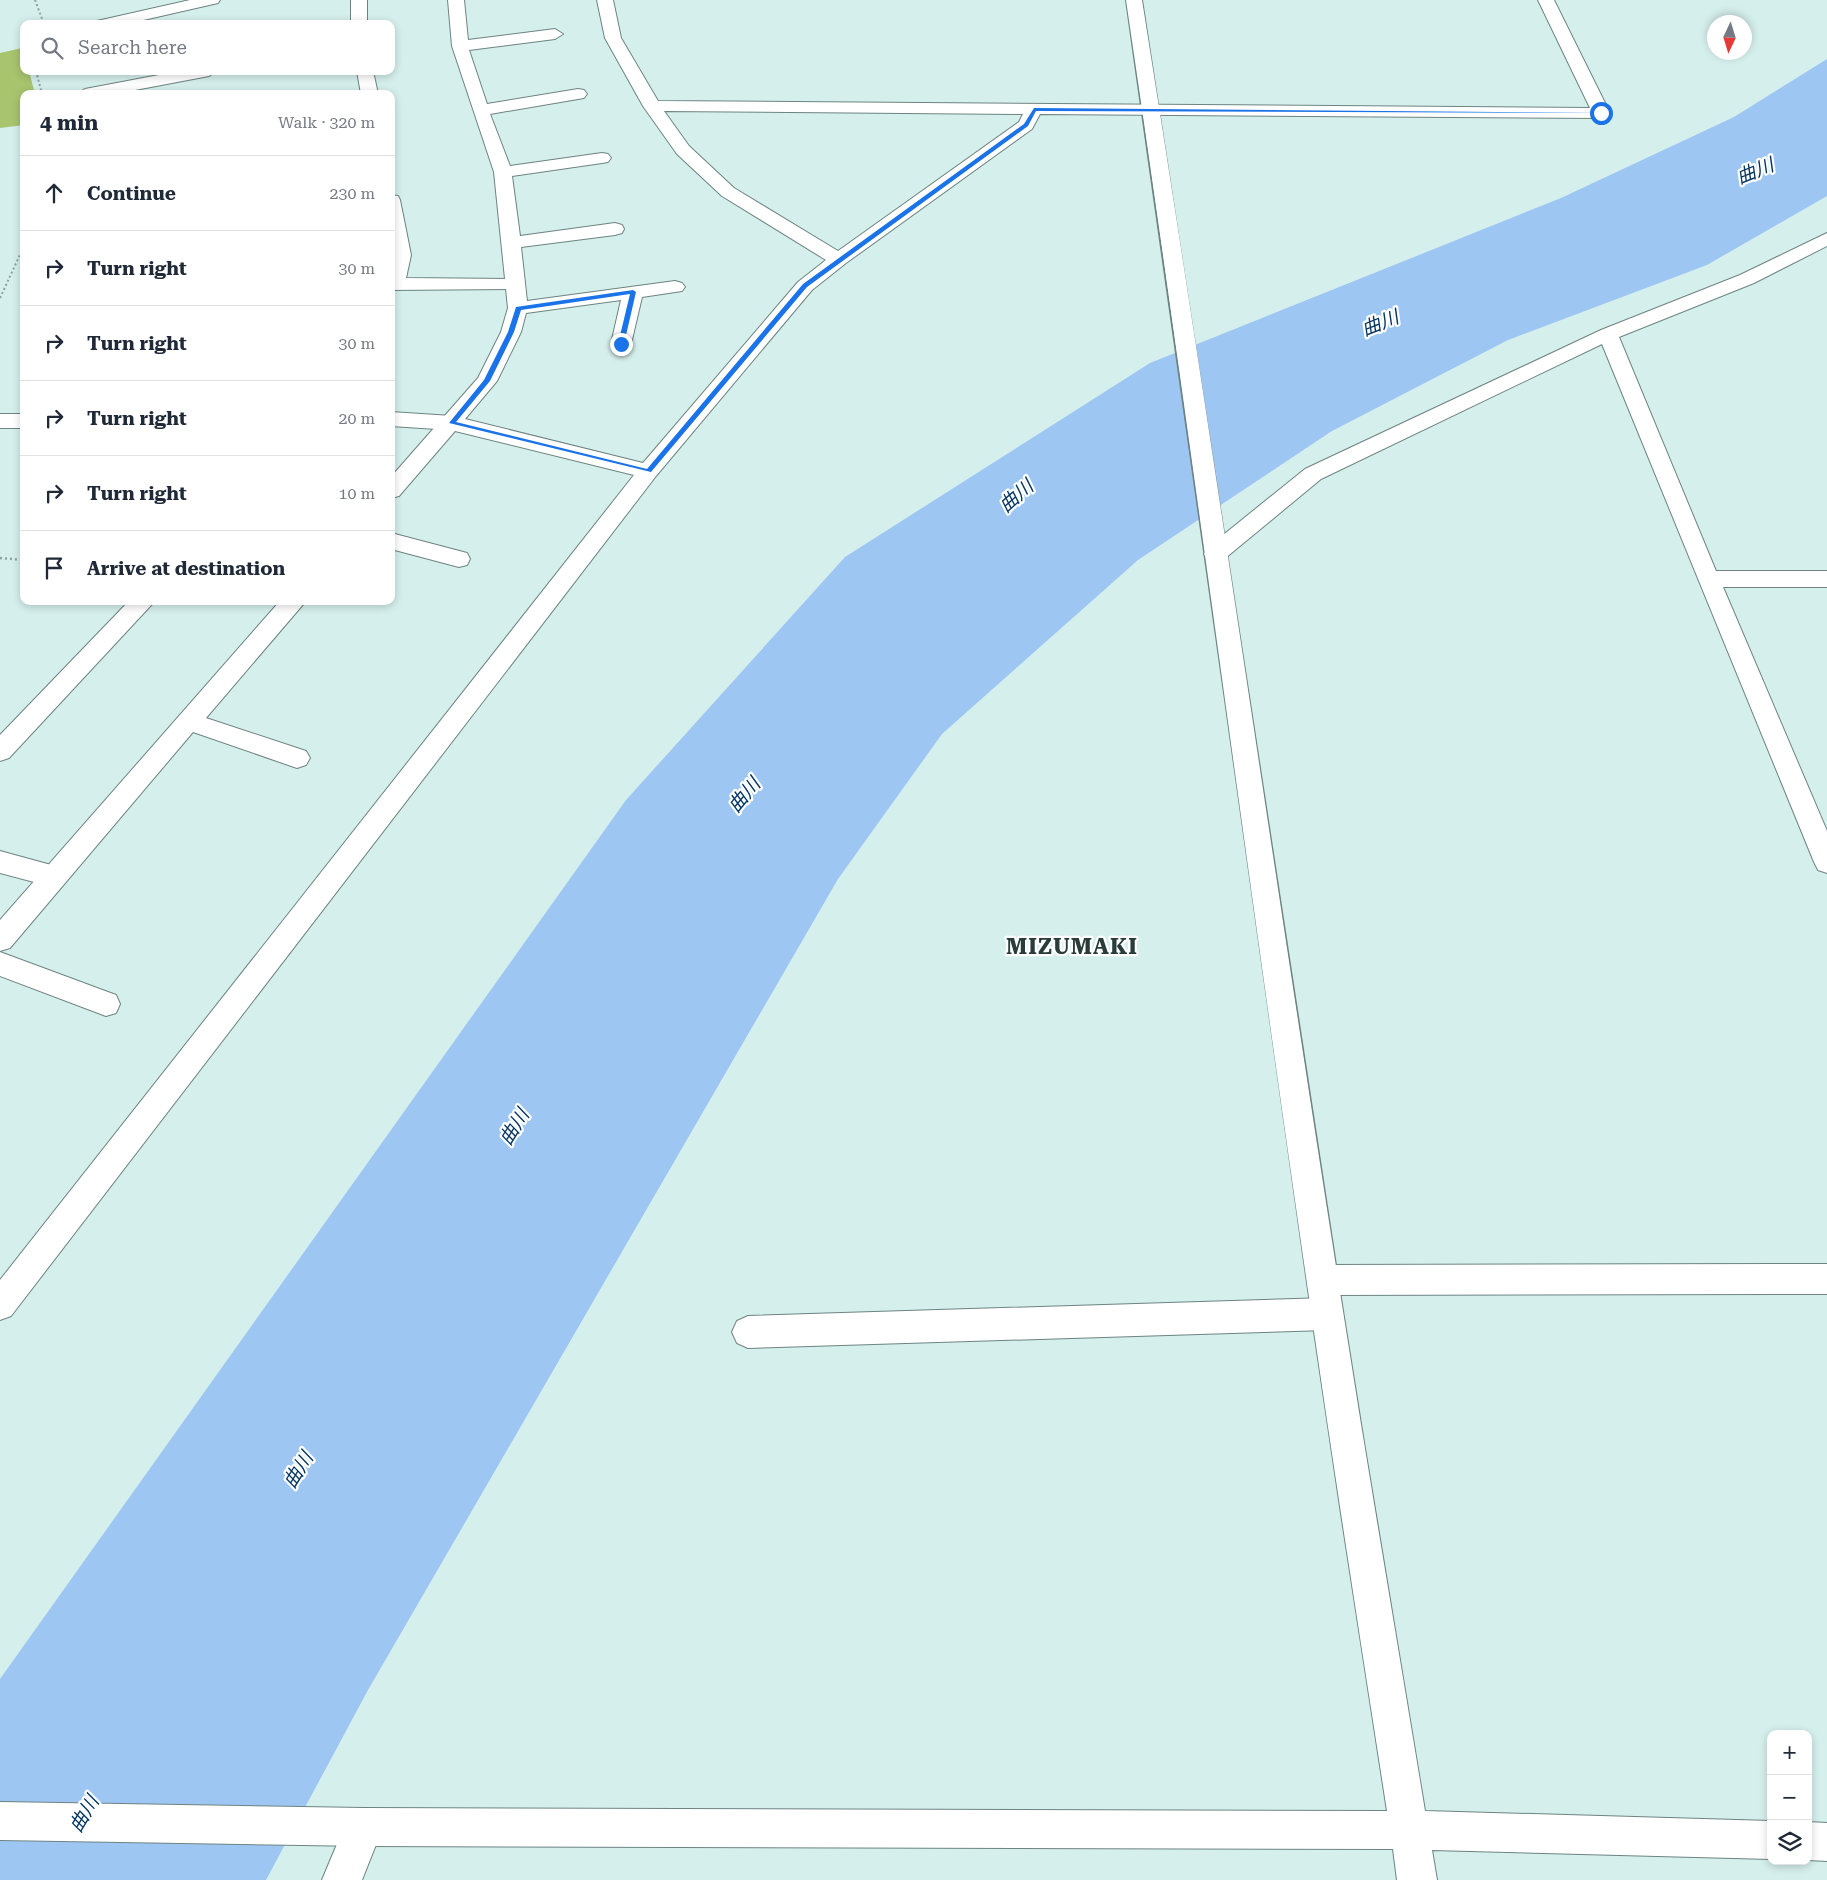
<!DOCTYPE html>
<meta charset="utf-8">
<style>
:root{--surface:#fff;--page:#f6f6f7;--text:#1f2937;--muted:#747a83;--line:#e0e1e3}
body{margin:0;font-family:"Roboto Serif","Noto Sans JP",serif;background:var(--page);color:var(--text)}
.controls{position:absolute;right:15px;bottom:15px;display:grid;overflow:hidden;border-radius:10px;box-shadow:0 2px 8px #0003}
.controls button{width:45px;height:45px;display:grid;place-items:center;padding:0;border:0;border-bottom:1px solid var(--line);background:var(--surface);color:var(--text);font:25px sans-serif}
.compass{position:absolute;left:1707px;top:15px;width:45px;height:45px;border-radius:50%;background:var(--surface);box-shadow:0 2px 8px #0003;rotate:184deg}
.stop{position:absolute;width:15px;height:15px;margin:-11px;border:4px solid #1a73e8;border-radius:50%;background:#fff}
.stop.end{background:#1a73e8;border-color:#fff;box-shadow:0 1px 5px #0008}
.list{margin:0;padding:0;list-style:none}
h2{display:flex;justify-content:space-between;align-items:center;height:65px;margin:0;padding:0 20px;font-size:21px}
h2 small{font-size:16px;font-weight:400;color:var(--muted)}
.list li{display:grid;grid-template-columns:32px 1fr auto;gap:15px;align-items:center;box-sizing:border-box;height:75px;padding:0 20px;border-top:1px solid var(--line)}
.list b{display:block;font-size:19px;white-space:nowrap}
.list em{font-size:16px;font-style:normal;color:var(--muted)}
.icon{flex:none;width:28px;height:28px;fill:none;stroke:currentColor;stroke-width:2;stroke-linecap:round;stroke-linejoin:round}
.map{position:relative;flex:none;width:1827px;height:1880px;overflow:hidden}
.search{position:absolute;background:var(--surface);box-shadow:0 2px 8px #0003;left:20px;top:20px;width:375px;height:55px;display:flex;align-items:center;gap:12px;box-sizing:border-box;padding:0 18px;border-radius:10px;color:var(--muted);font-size:19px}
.panel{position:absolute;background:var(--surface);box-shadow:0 2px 8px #0003;left:20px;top:90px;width:375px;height:515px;border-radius:10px}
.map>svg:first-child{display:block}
.green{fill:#a8c46d}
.water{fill:#9ec6f3}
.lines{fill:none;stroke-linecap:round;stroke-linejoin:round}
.lane-casing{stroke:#6d8481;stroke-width:2}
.street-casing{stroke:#6d8481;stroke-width:2}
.secondary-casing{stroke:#6d8481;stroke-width:2}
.path-far1{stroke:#8fa3a1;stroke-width:2;stroke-dasharray:2 2.5;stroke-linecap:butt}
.path{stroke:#8fa3a1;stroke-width:2.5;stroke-dasharray:2 3;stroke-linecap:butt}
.lane{fill:#fff;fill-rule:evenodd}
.street{fill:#fff;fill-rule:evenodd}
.secondary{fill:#fff;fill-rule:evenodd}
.route{fill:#1a73e8}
.labels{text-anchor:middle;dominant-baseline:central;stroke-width:4.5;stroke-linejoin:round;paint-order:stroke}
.water-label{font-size:19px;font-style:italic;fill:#053765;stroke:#fff}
.district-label{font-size:22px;font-weight:bold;letter-spacing:1px;fill:#283c3a;stroke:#fff}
</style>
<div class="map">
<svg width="1827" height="1880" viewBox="0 0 1827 1880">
<rect width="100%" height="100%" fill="#d5efec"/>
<polygon class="green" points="22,48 24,71 29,71 35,94 24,94 24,125 0,128 0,53"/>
<polygon class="water" points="1827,59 1827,196 1707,265 1508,340 1332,431 1138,560 942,734 838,879 368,1690 266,1880 0,1880 0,1679 626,800 845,557 1150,363 1561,198 1734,117"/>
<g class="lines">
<g class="lane-casing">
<g id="lane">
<polygon points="190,0 220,0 218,3 126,24 95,24 97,21"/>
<rect x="351" y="0" width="16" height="24"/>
<polygon points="180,71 217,71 209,76 114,94 77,94 85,89"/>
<polygon points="357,71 373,71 378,94 361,94"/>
<polygon points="391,195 398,196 400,200 411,255 406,278 515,279 522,281 525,285 522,289 391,290"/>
<polygon points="391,412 452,416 459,418 463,423 459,428 452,430 391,426"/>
<rect x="0" y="414" width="24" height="14"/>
<polygon points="129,601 155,601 9,758 0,761 0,735"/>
<polygon points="0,851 62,868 66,876 62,884 53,887 0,873"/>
</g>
</g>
<g class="street-casing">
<g id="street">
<path d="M448,0H464L468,40L555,29L563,34L555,39L469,50L487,104L578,89L584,90L587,94L584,98L578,99L490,114L510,166L602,153L608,154L611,158L608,162L602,163L512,176L520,236L615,223L622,225L624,229L622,233L615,235L521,247L527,301L675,281L682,283L685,287L682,291L642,297L631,344L628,348L621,350L614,348L611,344L621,300L526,313L521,332L497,381L465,419L643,463L798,282L826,260L722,196L677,154L643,106L605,38L597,0H613L621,38L658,101L1590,108L1538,0H1554L1610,113L1607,117L1601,118L1040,114L1032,129L846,263L812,290L656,476L11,1316L0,1320V1280L634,475L455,431L399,496L391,498V477L478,378L501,332L508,308L494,172L452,46ZM664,111L1023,114L1019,122L838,251L734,188L689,146Z"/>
<polygon points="1827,233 1827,246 1754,283 1619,337 1716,571 1827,571 1827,587 1723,587 1827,831 1827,873 1818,870 1814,862 1602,344 1321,479 1223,560 1215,562 1207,560 1204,554 1207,548 1305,469 1601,330 1740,275"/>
<polygon points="391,533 467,553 470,559 467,565 459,567 391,549"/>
<polygon points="280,601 306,601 206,718 306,751 310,758 306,765 297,768 193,732 10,948 0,951 0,920"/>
<polygon points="0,952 116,995 120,1004 116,1013 106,1016 0,976"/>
<polygon points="1827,1264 1827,1294 1323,1295 1312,1291 1307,1280 1312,1269 1323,1265"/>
<polygon points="1327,1298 1338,1303 1343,1314 1338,1325 1327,1330 748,1348 737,1343 732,1332 737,1321 748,1316"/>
<polygon points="364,1808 378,1813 383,1827 362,1880 322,1880 350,1813"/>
</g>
</g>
<g class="secondary-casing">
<g id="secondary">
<path d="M1126,0H1142C1212,437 1274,874 1343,1311C1369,1478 1398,1645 1425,1811L1771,1821V1859L1432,1850L1437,1880H1397L1393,1849L364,1846L0,1840V1802L364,1808L1387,1811C1361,1644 1335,1478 1311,1311C1247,874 1191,437 1126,0Z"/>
<polygon points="1808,1822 1827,1823 1827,1861 1808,1860"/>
</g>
</g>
<g class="path-far1">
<polyline points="35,0 44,24"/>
<polyline points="36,71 42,94"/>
<polyline points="0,298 24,246"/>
</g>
<polyline class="path" points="0,558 24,560"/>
<use href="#lane" class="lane"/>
<use href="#street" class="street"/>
<use href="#secondary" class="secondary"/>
</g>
<polygon class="route" points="1034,108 1604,113 1036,111 1028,126 807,287 651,472 449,423 484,380 508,332 516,307 633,290 636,292 624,344 621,346 618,344 630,294 521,310 514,332 490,381 456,422 647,469 803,284 1024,124"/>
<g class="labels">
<g class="water-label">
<text transform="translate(1755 171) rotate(-22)">曲川</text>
<text transform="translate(1380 323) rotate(-22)">曲川</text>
<text transform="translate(1016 496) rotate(-41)">曲川</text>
<text transform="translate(744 795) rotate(-50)">曲川</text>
<text transform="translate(514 1127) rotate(-58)">曲川</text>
<text transform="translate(298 1470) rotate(-58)">曲川</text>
<text transform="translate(84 1814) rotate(-59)">曲川</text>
</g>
<g class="district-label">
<text x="1072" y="946">MIZUMAKI</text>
</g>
</g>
</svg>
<div class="controls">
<button>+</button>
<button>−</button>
<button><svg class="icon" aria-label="layers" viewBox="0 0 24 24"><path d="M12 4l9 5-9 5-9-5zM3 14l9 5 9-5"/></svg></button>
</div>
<svg class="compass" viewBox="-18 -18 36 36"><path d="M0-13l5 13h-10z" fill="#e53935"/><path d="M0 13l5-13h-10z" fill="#747a83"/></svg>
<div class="stop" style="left:1601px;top:113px"></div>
<div class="stop end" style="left:621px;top:344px"></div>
<div class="search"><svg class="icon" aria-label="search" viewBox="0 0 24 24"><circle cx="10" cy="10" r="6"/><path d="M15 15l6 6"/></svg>Search here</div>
<section class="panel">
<h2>4 min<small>Walk · 320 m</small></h2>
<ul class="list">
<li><svg class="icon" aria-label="ahead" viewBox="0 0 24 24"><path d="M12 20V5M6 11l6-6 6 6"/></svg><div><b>Continue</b></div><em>230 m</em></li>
<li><svg class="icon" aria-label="right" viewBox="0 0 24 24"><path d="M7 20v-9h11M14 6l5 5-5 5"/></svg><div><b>Turn right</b></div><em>30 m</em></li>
<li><svg class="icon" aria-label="right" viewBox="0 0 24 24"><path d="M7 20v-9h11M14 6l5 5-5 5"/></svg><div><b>Turn right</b></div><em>30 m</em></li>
<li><svg class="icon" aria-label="right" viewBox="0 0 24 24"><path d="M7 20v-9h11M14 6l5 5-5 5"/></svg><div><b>Turn right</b></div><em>20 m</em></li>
<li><svg class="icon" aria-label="right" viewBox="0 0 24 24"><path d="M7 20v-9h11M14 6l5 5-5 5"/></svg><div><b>Turn right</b></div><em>10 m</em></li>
<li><svg class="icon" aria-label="arrive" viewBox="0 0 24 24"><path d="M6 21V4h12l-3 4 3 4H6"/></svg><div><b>Arrive at destination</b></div></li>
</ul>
</section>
</div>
